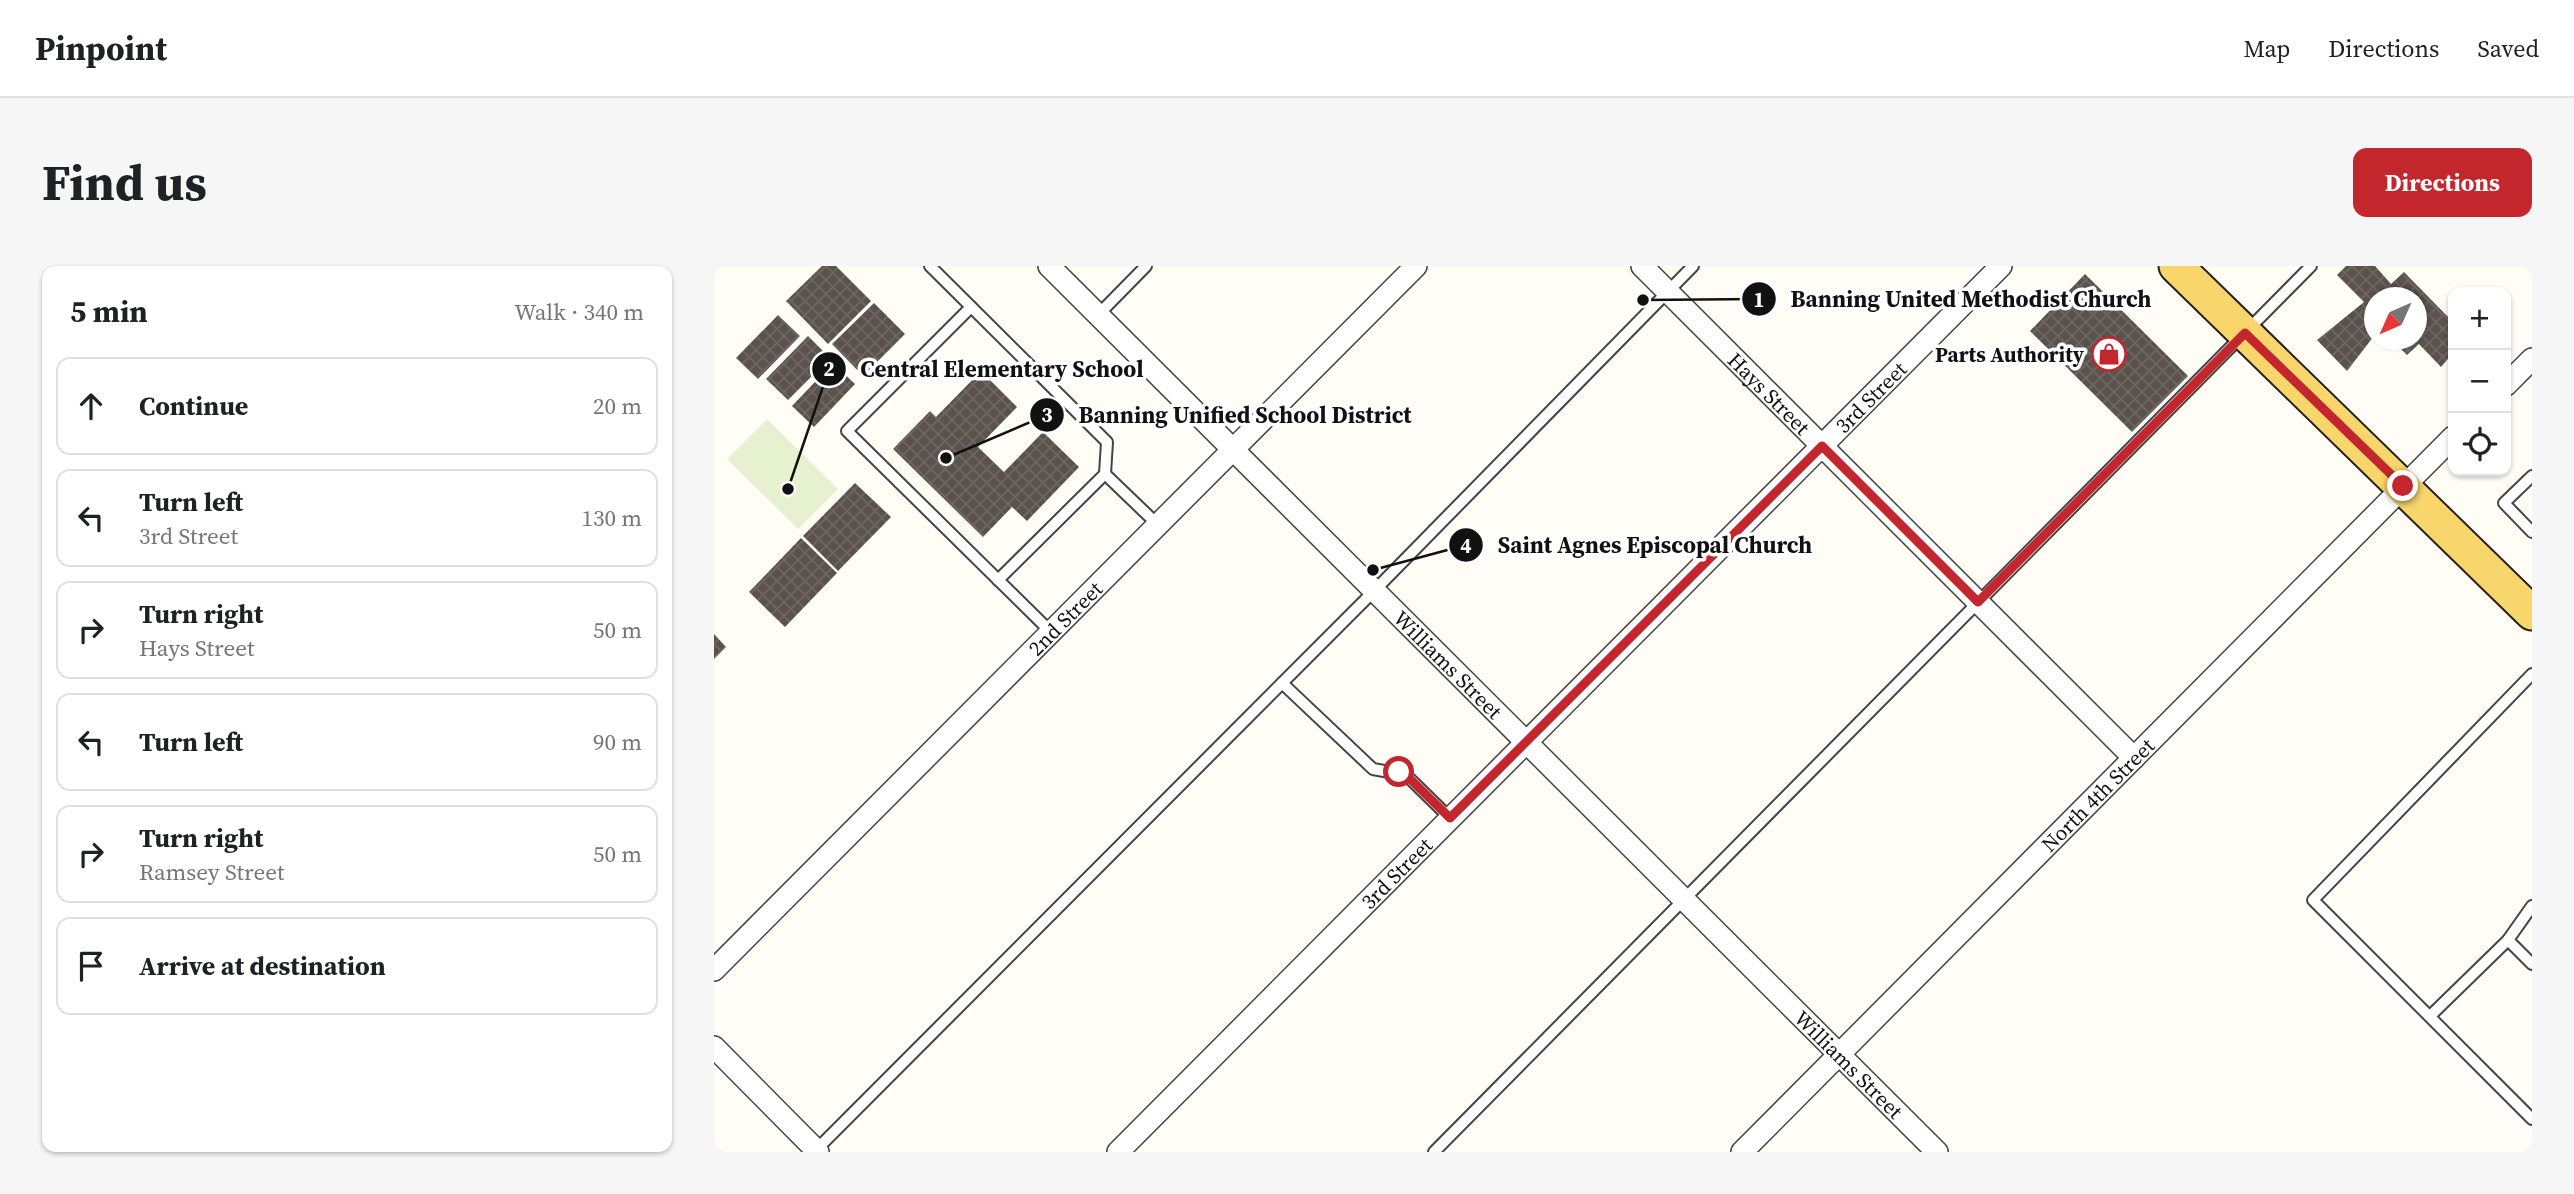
<!DOCTYPE html>
<meta charset="utf-8">
<style>
:root{--surface:#fff;--page:#f6f6f6;--text:#202124;--muted:#757577;--line:#e0e0e0;--accent:#c4262e}
body{margin:0;font-family:"Source Serif 4",serif;background:var(--page);color:var(--text)}
.controls{position:absolute;right:21px;top:21px;display:grid;overflow:hidden;border-radius:14px;box-shadow:0 2px 5px #0004}
.controls button{width:63px;height:63px;display:grid;place-items:center;padding:0;border:0;border-bottom:2px solid var(--line);background:var(--surface);color:var(--text);font:35px sans-serif}
.compass{position:absolute;left:1650px;top:21px;width:63px;height:63px;border-radius:50%;background:var(--surface);box-shadow:0 2px 5px #0004;rotate:225deg}
.stop{position:absolute;width:21px;height:21px;margin:-16px;border:5px solid #c4262e;border-radius:50%;background:#fff}
.stop.end{background:#c4262e;border-color:#fff;box-shadow:0 2px 7px #0008}
.list{margin:0;padding:0;list-style:none}
h2{display:flex;justify-content:space-between;align-items:center;height:91px;margin:0;padding:0 28px;font-size:30px}
h2 small{font-size:23px;font-weight:400;color:var(--muted)}
.list li{display:grid;grid-template-columns:46px 1fr auto;gap:21px;align-items:center;box-sizing:border-box;height:98px;margin:0 14px 14px;padding:0 14px;border:2px solid var(--line);border-radius:14px}
.list b{display:block;font-size:26px;white-space:nowrap}
.list p{margin:0;font-size:23px;white-space:nowrap;color:var(--muted)}
.list em{font-size:23px;font-style:normal;color:var(--muted)}
.icon{flex:none;width:38px;height:38px;fill:none;stroke:currentColor;stroke-width:2;stroke-linecap:round;stroke-linejoin:round}
.map{position:relative;flex:none;width:1818px;height:886px;overflow:hidden;border-radius:14px}
header{display:flex;align-items:center;gap:42px;box-sizing:border-box;height:98px;padding:0 35px;background:var(--surface);border-bottom:2px solid var(--line)}
header strong{font-size:33px}
nav{display:flex;gap:38px;margin-inline-start:auto;font-size:24px}
.intro{display:flex;align-items:center;justify-content:space-between;box-sizing:border-box;height:168px;padding:0 42px}
h1{margin:0;font-size:49px}
.button{padding:18px 32px;border-radius:14px;background:var(--accent);color:#fff;font-size:24px;font-weight:700}
main{display:flex;gap:42px;padding:0 42px}
aside{flex:1;background:var(--surface);border-radius:14px;box-shadow:0 2px 5px #0004}
.map>svg:first-child{display:block}
.pitch{fill:#e6f2cf}
.building{fill:url(#building-cross-hatch)}
.lines{fill:none;stroke-linecap:round;stroke-linejoin:round}
.service-casing{stroke:#444;stroke-width:14}
.minor-casing{stroke:#444;stroke-width:24}
.primary-casing{stroke:#222;stroke-width:37}
.service{stroke:#fff;stroke-width:10}
.minor{stroke:#fff;stroke-width:21}
.primary{stroke:#f9d66b;stroke-width:33}
.route{stroke:#c4262e;stroke-width:9}
.labels{text-anchor:middle;dominant-baseline:central;stroke-width:7;stroke-linejoin:round;paint-order:stroke}
.poi-label{font-size:21px;font-weight:bold;fill:#111;stroke:#fff;text-anchor:end}
.street-label{font-size:21px;fill:#111;stroke:#fff}
.leader{fill:none;stroke:#111;stroke-width:2.5}
.callout-dot{fill:#111;stroke:#fff;stroke-width:2.5}
.mark-label{font-size:21px;text-anchor:middle;font-weight:bold;fill:#fff}
.callout-label{font-size:23px;text-anchor:middle;font-weight:bold;fill:#111;stroke:#fff;stroke-width:7;stroke-linejoin:round;paint-order:stroke}
</style>
<header>
<strong>Pinpoint</strong>
<nav><a>Map</a><a>Directions</a><a>Saved</a></nav>
</header>
<div class="intro"><h1>Find us</h1><a class="button">Directions</a></div>
<main>
<aside>
<h2>5 min<small>Walk · 340 m</small></h2>
<ul class="list">
<li><svg class="icon" aria-label="ahead" viewBox="0 0 24 24"><path d="M12 20V5M6 11l6-6 6 6"/></svg><div><b>Continue</b></div><em>20 m</em></li>
<li><svg class="icon" aria-label="left" viewBox="0 0 24 24"><path d="M17 20v-9H6M10 6l-5 5 5 5"/></svg><div><b>Turn left</b><p>3rd Street</p></div><em>130 m</em></li>
<li><svg class="icon" aria-label="right" viewBox="0 0 24 24"><path d="M7 20v-9h11M14 6l5 5-5 5"/></svg><div><b>Turn right</b><p>Hays Street</p></div><em>50 m</em></li>
<li><svg class="icon" aria-label="left" viewBox="0 0 24 24"><path d="M17 20v-9H6M10 6l-5 5 5 5"/></svg><div><b>Turn left</b></div><em>90 m</em></li>
<li><svg class="icon" aria-label="right" viewBox="0 0 24 24"><path d="M7 20v-9h11M14 6l5 5-5 5"/></svg><div><b>Turn right</b><p>Ramsey Street</p></div><em>50 m</em></li>
<li><svg class="icon" aria-label="arrive" viewBox="0 0 24 24"><path d="M6 21V4h12l-3 4 3 4H6"/></svg><div><b>Arrive at destination</b></div></li>
</ul>
</aside>
<div class="map">
<svg width="1818" height="886" viewBox="0 0 1818 886">
<defs>
<pattern id="building-cross-hatch" width="8" height="8" patternUnits="userSpaceOnUse" patternTransform="scale(1.75)"><rect width="8" height="8" fill="#5a524d"/><path d="M0 0l8 8M0 8l8-8" fill="none" stroke="#6d6662"/></pattern>
</defs>
<rect width="100%" height="100%" fill="#fffdf5"/>
<polygon class="pitch" points="53,153 124,223 84,263 13,193"/>
<g class="building">
<polygon points="108,0 122,0 157,35 114,78 72,35"/>
<polygon points="1632,0 1661,0 1677,18 1690,6 1739,56 1739,87 1727,101 1705,78 1693,89 1678,74 1702,74 1702,32 1660,32 1660,70 1633,105 1603,74 1650,36 1623,9"/>
<polygon points="1371,8 1474,110 1418,166 1316,65"/>
<polygon points="160,37 191,68 149,110 118,78"/>
<polygon points="64,49 86,70 44,113 22,92"/>
<polygon points="94,70 116,92 74,134 52,113"/>
<polygon points="119,97 141,118 100,161 78,140"/>
<polygon points="267,105 303,141 264,181 290,206 329,166 365,201 313,255 298,241 269,271 179,183 216,145 222,151"/>
<polygon points="141,217 177,251 124,305 89,270"/>
<polygon points="87,272 123,307 71,361 35,326"/>
<polygon points="0,368 12,381 0,393"/>
</g>
<g class="lines">
<g class="service-casing">
<g id="service">
<polyline points="216,0 393,176 391,208 284,314"/>
<polyline points="257,41 133,165 337,366"/>
<polyline points="384,49 432,0"/>
<polyline points="391,208 443,258"/>
<polyline points="1818,210 1790,237 1818,266"/>
<polyline points="1818,408 1599,634 1818,853"/>
<polyline points="568,417 659,503 692,509 736,552"/>
<polyline points="1794,674 1818,698"/>
<polyline points="1716,750 1794,674 1818,640"/>
<polyline points="102,884 660,325 979,0"/>
<polyline points="720,886 1597,0"/>
</g>
</g>
<g class="minor-casing">
<g id="minor">
<path id="s1" d="M335,0L1223,886"/>
<path id="s2" d="M928,0L1420,492"/>
<polyline points="1792,119 1818,93"/>
<path id="s3" d="M0,704L702,0"/>
<polyline points="0,781 104,886"/>
<path id="s4" d="M404,886L1287,0"/>
<path id="s5" d="M1028,886L1739,171"/>
</g>
</g>
<g class="primary-casing">
<polyline id="primary" points="1462,0 1818,347"/>
</g>
<use href="#service" class="service"/>
<use href="#minor" class="minor"/>
<use href="#primary" class="primary"/>
</g>
<g class="lines">
<polyline class="route" points="685,506 692,509 736,552 1108,180 1264,336 1531,67 1689,220"/>
</g>
<defs>
<g id="shop-ring" transform="scale(1.75)"><circle r="9.5" fill="#fff" stroke="#c4262e" stroke-width="1.5"/><path d="M-5-2.5h2.3a2.7 3.5 0 0 1 5.4 0H5L5.5 6h-11ZM-1.5-2.5h3a1.5 2.3 0 0 0-3 0Z" fill="#c4262e"/></g>
</defs>
<g fill-rule="evenodd">
<use href="#shop-ring" x="1395" y="88"/>
</g>
<g class="labels">
<g class="poi-label">
<text x="1370" y="88">Parts Authority</text>
</g>
<g class="street-label">
<text stroke="none"><textPath href="#s2" startOffset="180">Hays Street</textPath></text>
<text stroke="none"><textPath href="#s4" startOffset="1066">3rd Street</textPath></text>
<text stroke="none"><textPath href="#s3" startOffset="497">2nd Street</textPath></text>
<text stroke="none"><textPath href="#s1" startOffset="564">Williams Street</textPath></text>
<text stroke="none"><textPath href="#s5" startOffset="504">North 4th Street</textPath></text>
<text stroke="none"><textPath href="#s4" startOffset="394">3rd Street</textPath></text>
<text stroke="none"><textPath href="#s1" startOffset="1130">Williams Street</textPath></text>
</g>
</g>
<path class="leader" d="M929 34L1045 33M74 223L115 103M232 192L333 149M659 304L752 279"/>
<g class="callout-dot">
<circle cx="929" cy="34" r="7"/>
<circle cx="74" cy="223" r="7"/>
<circle cx="232" cy="192" r="7"/>
<circle cx="659" cy="304" r="7"/>
<circle cx="1045" cy="33" r="18"/>
<circle cx="115" cy="103" r="18"/>
<circle cx="333" cy="149" r="18"/>
<circle cx="752" cy="279" r="18"/>
</g>
<g class="mark-label">
<text x="1045" y="41">1</text>
<text x="115" y="110">2</text>
<text x="333" y="156">3</text>
<text x="752" y="287">4</text>
</g>
<g class="callout-label">
<text x="1257" y="41">Banning United Methodist Church</text>
<text x="288" y="111">Central Elementary School</text>
<text x="531" y="157">Banning Unified School District</text>
<text x="941" y="287">Saint Agnes Episcopal Church</text>
</g>
</svg>
<div class="controls">
<button>+</button>
<button>−</button>
<button><svg class="icon" aria-label="locate" viewBox="0 0 24 24"><circle cx="12" cy="12" r="6"/><path d="M12 2v4M12 18v4M2 12h4M18 12h4"/></svg></button>
</div>
<svg class="compass" viewBox="-18 -18 36 36"><path d="M0-13l5 13h-10z" fill="#e53935"/><path d="M0 13l5-13h-10z" fill="#757577"/></svg>
<div class="stop" style="left:685px;top:506px"></div>
<div class="stop end" style="left:1689px;top:220px"></div>
</div>
</main>
